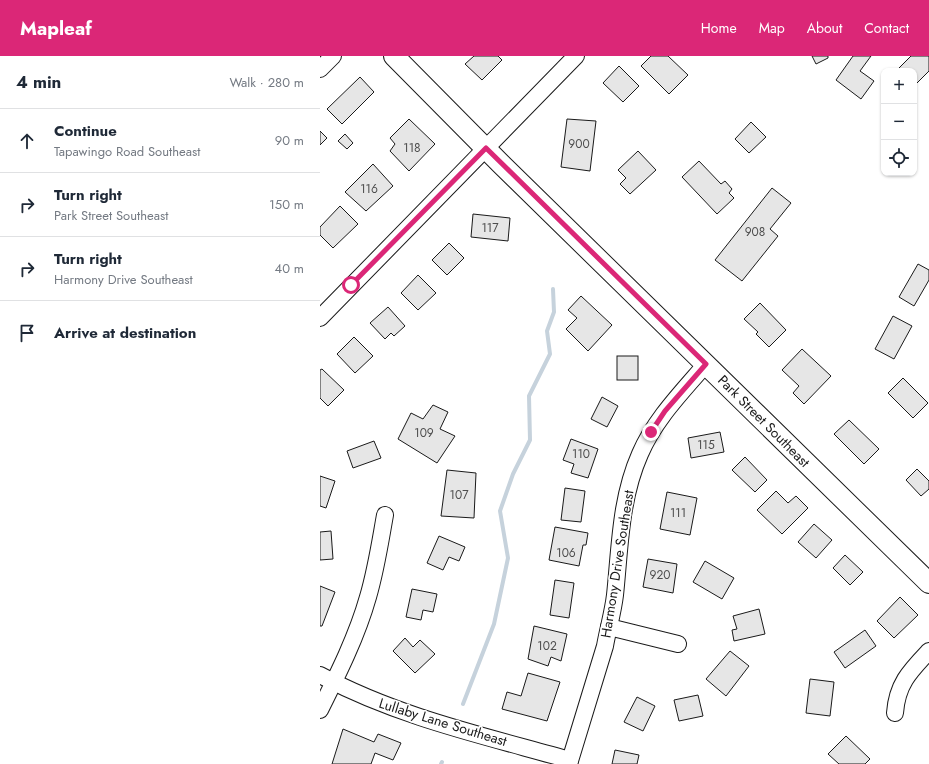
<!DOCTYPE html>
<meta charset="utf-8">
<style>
:root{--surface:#fff;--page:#f6f6f7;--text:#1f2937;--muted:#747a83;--line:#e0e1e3;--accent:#db2777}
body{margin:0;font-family:Jost,sans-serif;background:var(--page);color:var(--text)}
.controls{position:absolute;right:12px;top:12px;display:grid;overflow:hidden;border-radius:8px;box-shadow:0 1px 3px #0004}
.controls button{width:36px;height:36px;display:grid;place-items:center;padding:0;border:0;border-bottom:1px solid var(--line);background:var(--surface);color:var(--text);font:20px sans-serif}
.stop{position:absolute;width:12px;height:12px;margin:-9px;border:3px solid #db2777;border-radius:50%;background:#fff}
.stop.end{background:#db2777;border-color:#fff;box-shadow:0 1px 4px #0008}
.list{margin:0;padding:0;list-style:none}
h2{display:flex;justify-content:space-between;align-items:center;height:52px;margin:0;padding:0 16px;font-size:17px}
h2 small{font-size:13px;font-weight:400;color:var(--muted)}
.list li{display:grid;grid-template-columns:26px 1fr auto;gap:12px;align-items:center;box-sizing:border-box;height:64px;padding:0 16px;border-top:1px solid var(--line)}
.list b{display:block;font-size:15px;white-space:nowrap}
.list p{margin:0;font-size:13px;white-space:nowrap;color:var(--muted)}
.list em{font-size:13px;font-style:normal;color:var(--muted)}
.icon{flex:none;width:22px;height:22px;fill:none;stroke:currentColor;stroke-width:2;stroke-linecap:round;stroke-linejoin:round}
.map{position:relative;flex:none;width:609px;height:708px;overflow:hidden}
header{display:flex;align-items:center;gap:24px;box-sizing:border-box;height:56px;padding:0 20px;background:var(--accent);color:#fff}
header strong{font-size:19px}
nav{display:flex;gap:22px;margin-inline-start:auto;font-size:14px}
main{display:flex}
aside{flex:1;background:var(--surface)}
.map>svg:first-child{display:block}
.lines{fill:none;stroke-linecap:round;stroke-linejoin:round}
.stream{stroke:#c6d2dc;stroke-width:4}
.building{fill:#e6e6e6;stroke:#1a1a1a}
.minor-casing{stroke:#1a1a1a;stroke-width:18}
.major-casing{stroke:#1a1a1a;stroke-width:22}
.minor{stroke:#fff;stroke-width:16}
.major{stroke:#fff;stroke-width:20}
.route{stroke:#db2777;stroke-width:5}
.labels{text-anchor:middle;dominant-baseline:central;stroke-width:3;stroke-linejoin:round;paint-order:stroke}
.number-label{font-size:12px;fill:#4d4d4d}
.street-label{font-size:14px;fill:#1a1a1a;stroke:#fff}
</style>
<header>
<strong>Mapleaf</strong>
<nav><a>Home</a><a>Map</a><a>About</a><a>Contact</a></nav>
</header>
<main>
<aside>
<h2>4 min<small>Walk · 280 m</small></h2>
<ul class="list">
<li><svg class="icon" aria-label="ahead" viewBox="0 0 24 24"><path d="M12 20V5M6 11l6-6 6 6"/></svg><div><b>Continue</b><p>Tapawingo Road Southeast</p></div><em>90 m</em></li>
<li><svg class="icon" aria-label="right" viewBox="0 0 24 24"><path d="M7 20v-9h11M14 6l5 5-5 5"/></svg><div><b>Turn right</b><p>Park Street Southeast</p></div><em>150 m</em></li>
<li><svg class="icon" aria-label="right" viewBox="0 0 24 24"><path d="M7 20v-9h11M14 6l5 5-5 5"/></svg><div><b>Turn right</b><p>Harmony Drive Southeast</p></div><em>40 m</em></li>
<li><svg class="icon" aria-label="arrive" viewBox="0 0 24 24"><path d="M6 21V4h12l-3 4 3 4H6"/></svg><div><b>Arrive at destination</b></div></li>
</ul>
</aside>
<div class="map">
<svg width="609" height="708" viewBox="0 0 609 708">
<rect width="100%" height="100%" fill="#fff"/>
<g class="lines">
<g class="stream">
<polyline points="143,648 174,568 188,502 180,455 193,418 210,384 209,340 230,298 227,275 234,256 233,233"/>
<polyline points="121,708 122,706"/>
</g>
</g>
<g class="building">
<polygon points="154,0 178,0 182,4 162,24 145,8"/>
<polygon points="331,0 348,0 368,19 349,38 321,10"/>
<polygon points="492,0 508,0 508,2 496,8"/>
<polygon points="533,0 551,0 540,15 554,25 541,43 516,24"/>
<polygon points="591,0 609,0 609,15 594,30 594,15 576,15"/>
<polygon points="299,10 319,30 303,46 283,27"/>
<polygon points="40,21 54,36 22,68 7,53"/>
<polygon points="89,63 115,88 89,115 70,95 75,88 70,82"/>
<polygon points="247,63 276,65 270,115 241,111"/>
<polygon points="431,66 446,81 429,97 415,83"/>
<polygon points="0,75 7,82 0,89"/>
<polygon points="25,78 33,87 27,93 18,85"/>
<polygon points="318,95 336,114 310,138 300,128 306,122 298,114"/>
<polygon points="379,105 401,128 405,125 412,133 409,137 414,142 397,158 362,121"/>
<polygon points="53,108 73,130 46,155 25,136"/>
<polygon points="452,132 471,147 450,173 458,180 422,225 395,204"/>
<polygon points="20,150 38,168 13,192 0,179 0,171"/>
<polygon points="153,158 190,162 188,185 151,181"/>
<polygon points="129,187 144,202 127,219 112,204"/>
<polygon points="598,208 609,214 609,224 594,250 579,241"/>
<polygon points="98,219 116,237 98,254 81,237"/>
<polygon points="261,240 292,269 268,295 246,273 257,262 248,254"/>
<polygon points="440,247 466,274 449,291 436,278 438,276 424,263"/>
<polygon points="68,251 85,270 74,280 71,277 65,283 50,267"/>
<polygon points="573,260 592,270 574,303 555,293"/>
<polygon points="34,281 53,300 35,317 17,298"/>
<polygon points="482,293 511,320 484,348 473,337 479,330 462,314"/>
<rect x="297" y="300" width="21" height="24"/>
<polygon points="2,313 24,334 8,350 0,342 0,314"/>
<polygon points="583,322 608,347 593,362 568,337"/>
<polygon points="282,341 298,350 287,371 271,363"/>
<polygon points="113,349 128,356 120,373 135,380 117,407 78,383 91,357 103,363"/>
<polygon points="529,364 559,393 544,408 514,378"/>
<polygon points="400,376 404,396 371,402 368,382"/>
<polygon points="251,383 278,393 268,422 251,417 254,408 243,404"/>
<polygon points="54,385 61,402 33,412 27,395"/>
<polygon points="425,401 447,424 435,436 412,414"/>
<polygon points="597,413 609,425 609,433 601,440 586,424"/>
<polygon points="127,414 156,417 154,462 121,460"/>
<polygon points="0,420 15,425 6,452 0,450"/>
<polygon points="245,432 265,435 261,466 241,464"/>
<polygon points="456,435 468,447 476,440 488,452 462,478 437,454"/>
<polygon points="347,436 377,442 370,479 340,473"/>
<polygon points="494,468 512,484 496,502 478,486"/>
<polygon points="235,471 268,477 266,489 263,489 259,510 229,504"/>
<polygon points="11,475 13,503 0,504 0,476"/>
<polygon points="119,480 145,491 139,505 129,501 123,514 107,507"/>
<polygon points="525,499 543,516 530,529 513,512"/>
<polygon points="328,503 357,508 353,537 323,531"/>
<polygon points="385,505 414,522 402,543 373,526"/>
<polygon points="235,524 254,527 249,562 230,559"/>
<polygon points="0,530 15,536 2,570 0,570"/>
<polygon points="92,533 117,538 113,556 103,554 101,564 86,561"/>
<polygon points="580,541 598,559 574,582 557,565"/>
<polygon points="439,553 445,578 414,585 412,574 417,573 413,560"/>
<polygon points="214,570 247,578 241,605 231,601 228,610 208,603"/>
<polygon points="545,574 556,590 525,612 514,596"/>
<polygon points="85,582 93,591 100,584 115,598 95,617 73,595"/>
<polygon points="410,595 429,610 406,640 386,623"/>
<polygon points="208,617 240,626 227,665 182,653 187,636 201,640"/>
<polygon points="490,623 514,626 510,660 486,657"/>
<polygon points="378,639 383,660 359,665 354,644"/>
<polygon points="317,641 335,650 323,675 304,666"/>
<polygon points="23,673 54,686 58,678 81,687 73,704 55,697 51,708 12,708"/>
<polygon points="526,680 550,703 545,708 519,708 508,698"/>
<polygon points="295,694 319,699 317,708 292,708"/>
</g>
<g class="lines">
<g class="minor-casing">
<g id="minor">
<polyline points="0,13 13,0"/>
<polyline points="0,262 256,0"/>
<polyline points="289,571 358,588"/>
<path d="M0,619C78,661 165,680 250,704"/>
<path d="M0,654C18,618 37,580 48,541C56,514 60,487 65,459"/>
<path d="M575,657C577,628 590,615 609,595"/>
<path d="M249,708L285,590C288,573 293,556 295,539C300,492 300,443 320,398C335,363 362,336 386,308"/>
</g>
</g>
<g class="major-casing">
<polyline id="major" points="74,0 181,108 609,527"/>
</g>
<use href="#minor" class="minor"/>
<use href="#major" class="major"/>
</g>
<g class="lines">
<polyline class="route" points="31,229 166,92 386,308 345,355 331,376"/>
</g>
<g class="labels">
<g class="number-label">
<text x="259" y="88">900</text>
<text x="92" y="92">118</text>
<text x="49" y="133">116</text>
<text x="170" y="172">117</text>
<text x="435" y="176">908</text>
<text x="104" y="377">109</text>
<text x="386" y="389">115</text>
<text x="261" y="398">110</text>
<text x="139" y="439">107</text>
<text x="358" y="457">111</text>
<text x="246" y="497">106</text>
<text x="340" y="519">920</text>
<text x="227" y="590">102</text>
</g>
<g class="street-label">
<text transform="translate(444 365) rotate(45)">Park Street Southeast</text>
<text transform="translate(297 508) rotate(-81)">Harmony Drive Southeast</text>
<text transform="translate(123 666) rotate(17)">Lullaby Lane Southeast</text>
</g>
</g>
</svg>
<div class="controls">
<button>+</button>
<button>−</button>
<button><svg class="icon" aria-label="locate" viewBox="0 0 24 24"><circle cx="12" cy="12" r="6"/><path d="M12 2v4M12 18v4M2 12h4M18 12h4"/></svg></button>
</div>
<div class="stop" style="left:31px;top:229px"></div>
<div class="stop end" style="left:331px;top:376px"></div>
</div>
</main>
